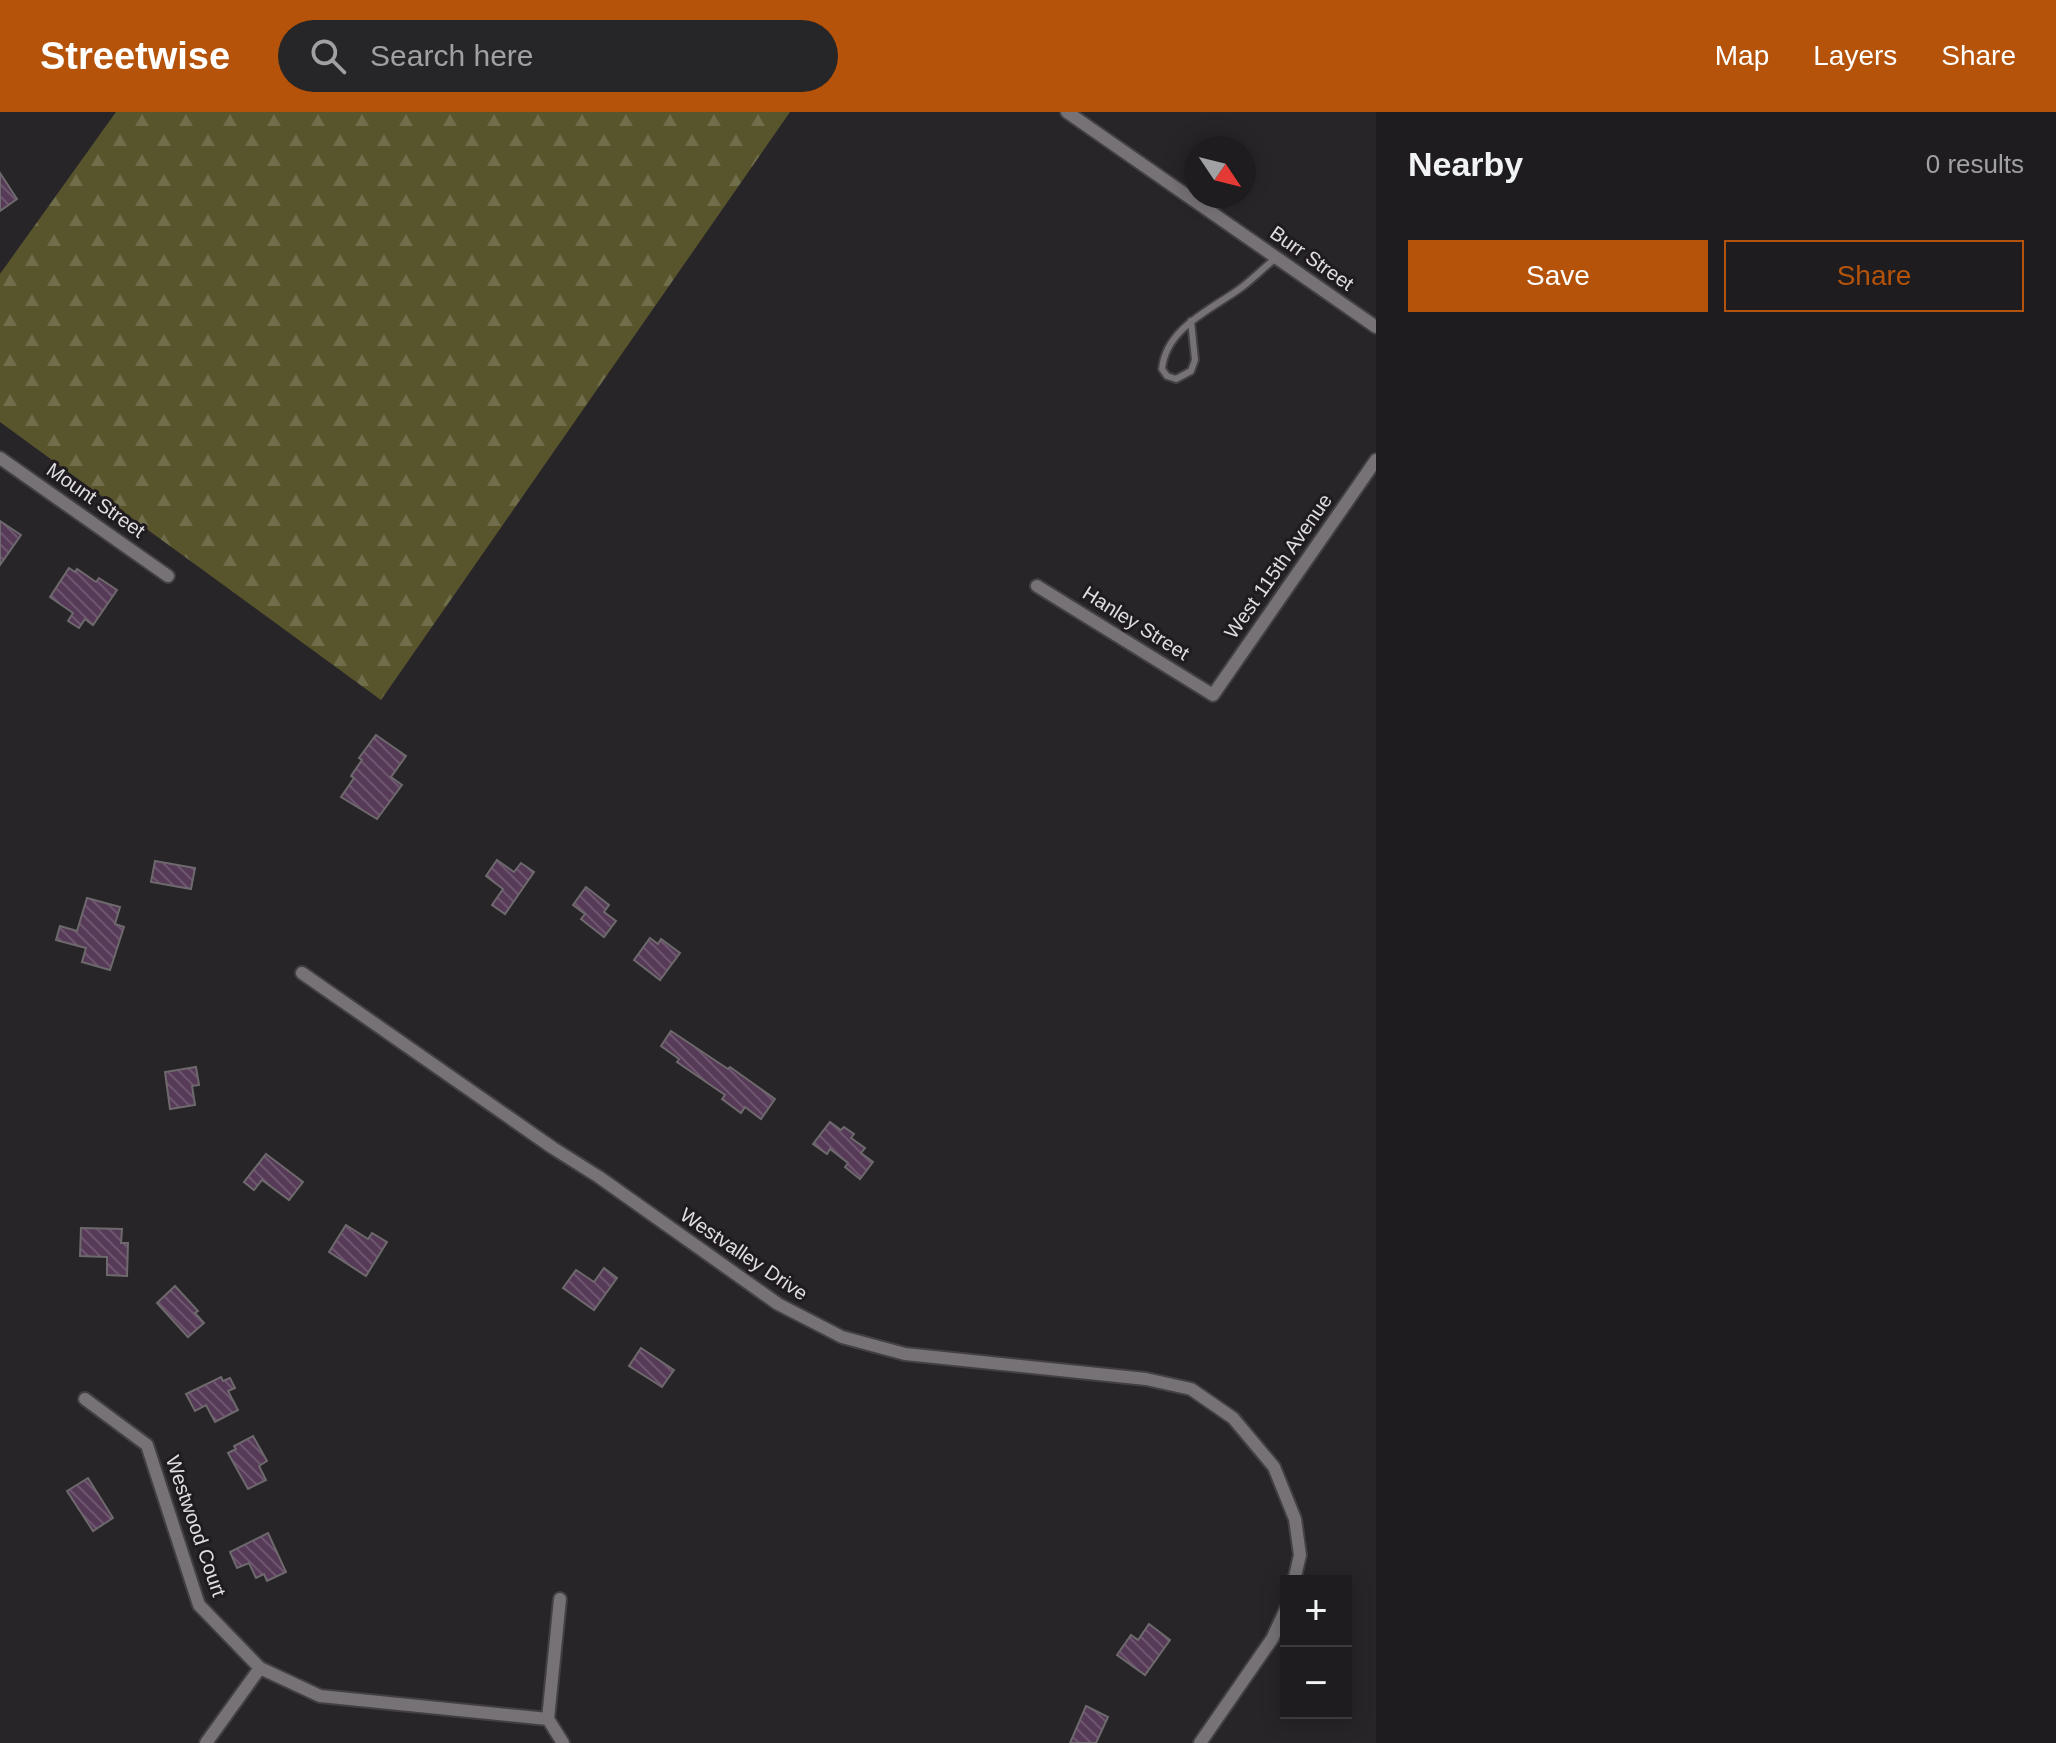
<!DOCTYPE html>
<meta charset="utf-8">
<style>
:root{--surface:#1e1c1e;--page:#262527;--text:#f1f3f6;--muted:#a1a1a4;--line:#3c3a3c;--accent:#b45309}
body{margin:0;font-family:Helvetica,sans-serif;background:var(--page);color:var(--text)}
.controls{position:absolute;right:24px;bottom:24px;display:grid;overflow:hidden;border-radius:0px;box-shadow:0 4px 20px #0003}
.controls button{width:72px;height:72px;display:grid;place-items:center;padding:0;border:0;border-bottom:2px solid var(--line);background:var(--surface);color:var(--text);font:40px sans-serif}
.compass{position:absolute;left:1184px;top:24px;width:72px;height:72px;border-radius:50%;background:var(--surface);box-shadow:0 4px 20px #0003;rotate:125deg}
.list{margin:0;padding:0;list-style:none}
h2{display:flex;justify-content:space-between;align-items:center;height:104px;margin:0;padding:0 32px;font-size:34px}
h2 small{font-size:26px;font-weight:400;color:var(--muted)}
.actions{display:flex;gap:16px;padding:24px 32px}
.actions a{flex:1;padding:18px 0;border:2px solid var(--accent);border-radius:0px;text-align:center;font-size:28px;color:var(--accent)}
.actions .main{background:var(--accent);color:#fff}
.icon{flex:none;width:44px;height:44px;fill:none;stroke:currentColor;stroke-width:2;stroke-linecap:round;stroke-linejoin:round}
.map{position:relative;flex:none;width:1376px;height:1631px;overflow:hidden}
header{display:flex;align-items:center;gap:48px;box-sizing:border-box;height:112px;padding:0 40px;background:var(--accent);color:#fff}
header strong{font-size:38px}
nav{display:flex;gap:44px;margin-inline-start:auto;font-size:28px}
.search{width:560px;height:72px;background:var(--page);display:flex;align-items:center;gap:20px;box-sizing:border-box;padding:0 28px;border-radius:44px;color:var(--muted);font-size:30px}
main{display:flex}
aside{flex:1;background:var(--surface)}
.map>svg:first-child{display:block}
.forest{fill:url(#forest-firs)}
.building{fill:url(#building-back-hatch);stroke:#6d696d;stroke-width:2}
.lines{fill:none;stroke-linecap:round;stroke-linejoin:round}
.lane-casing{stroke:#434043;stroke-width:10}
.street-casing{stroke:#434043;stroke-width:16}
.lane{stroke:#767276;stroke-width:6}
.street{stroke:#767276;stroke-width:12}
.labels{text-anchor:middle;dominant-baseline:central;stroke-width:6;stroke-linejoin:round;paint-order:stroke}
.street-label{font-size:20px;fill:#e0dee0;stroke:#1f1b1f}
</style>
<header>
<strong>Streetwise</strong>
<div class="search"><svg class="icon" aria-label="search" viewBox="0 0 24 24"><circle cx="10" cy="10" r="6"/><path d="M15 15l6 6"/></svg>Search here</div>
<nav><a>Map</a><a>Layers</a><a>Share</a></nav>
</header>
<main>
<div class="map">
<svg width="1376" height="1631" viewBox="0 0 1376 1631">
<defs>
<pattern id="forest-firs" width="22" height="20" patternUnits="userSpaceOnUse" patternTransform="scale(2)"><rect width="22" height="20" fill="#58552d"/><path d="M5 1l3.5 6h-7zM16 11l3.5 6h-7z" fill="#706d4b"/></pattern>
<pattern id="building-back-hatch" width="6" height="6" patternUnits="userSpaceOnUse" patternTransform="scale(2)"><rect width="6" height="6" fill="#563a57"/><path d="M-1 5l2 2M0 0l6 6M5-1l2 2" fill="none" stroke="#6e566f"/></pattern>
</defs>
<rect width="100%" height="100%" fill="#282528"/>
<polygon class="forest" points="116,0 790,0 381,588 0,310 0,162"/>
<g class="building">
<polygon points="0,61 17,87 0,99"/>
<polygon points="0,409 21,423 0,453"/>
<polygon points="69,456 75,460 77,457 96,470 99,466 117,478 93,513 85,507 79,516 68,509 73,501 50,485"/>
<polygon points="376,623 406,644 391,665 402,673 377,707 341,685 354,666 351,664 362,648 359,646"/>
<polygon points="497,748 514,760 521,751 534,760 505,802 492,793 503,777 486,764"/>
<polygon points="155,749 195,756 191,777 151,770"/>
<polygon points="586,775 609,793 604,800 616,809 604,825 581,807 585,802 573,793"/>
<polygon points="87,786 120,795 115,812 124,815 110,858 82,850 86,836 56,828 60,814 77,819"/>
<polygon points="650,826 658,832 661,827 680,841 660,868 634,848"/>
<polygon points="671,919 728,957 730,955 775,987 761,1007 745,995 741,1001 722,987 725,983 677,950 679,947 661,934"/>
<polygon points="196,955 199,973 192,974 195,993 170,997 165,960"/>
<polygon points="830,1010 841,1018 844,1015 854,1022 851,1026 865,1036 861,1041 873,1050 860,1067 845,1055 848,1051 830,1037 827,1042 813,1032"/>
<polygon points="266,1042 303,1070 289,1088 262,1068 254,1078 244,1070"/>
<polygon points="346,1113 368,1127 372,1121 387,1130 366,1164 329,1140"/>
<polygon points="81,1116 122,1117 121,1131 128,1131 127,1164 107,1163 107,1145 80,1144"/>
<polygon points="604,1156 617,1166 594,1198 563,1176 576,1158 594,1170"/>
<polygon points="175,1174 198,1199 195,1201 204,1211 188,1225 157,1191"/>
<polygon points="641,1236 674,1258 662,1275 629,1254"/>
<polygon points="221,1265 223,1269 230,1266 235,1276 228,1279 238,1298 215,1310 206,1293 195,1299 186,1282"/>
<polygon points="253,1324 267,1349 259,1354 266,1368 248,1377 228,1341 236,1337 234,1334"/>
<polygon points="88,1366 113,1406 93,1419 67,1379"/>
<polygon points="268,1421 286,1460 267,1469 264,1462 256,1466 249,1451 237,1456 230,1440"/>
<polygon points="1149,1512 1170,1528 1145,1563 1117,1543 1131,1523 1138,1528"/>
<polygon points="1086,1594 1108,1605 1096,1631 1070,1631"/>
</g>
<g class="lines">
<g class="lane-casing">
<path id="lane" d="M1191,209L1195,248L1191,259L1176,267L1167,264L1162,257C1166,217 1208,199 1238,178C1251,169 1263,156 1276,146"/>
</g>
<g class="street-casing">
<g id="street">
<polyline points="1067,0 1376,215"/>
<polyline points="0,346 168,464"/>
<polyline points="1037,474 1213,583 1376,348"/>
<polyline points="302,861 553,1036 599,1065 778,1192 842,1225 905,1242 1146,1267 1191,1277 1233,1306 1274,1355 1295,1407 1300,1443 1294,1469"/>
<polyline points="85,1287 147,1333 199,1493 260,1556 320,1584 548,1607"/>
<polyline points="560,1487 548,1607 563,1631"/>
<polyline points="206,1631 260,1556"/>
<polyline points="1200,1631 1272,1527 1286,1497"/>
</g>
</g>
<use href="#lane" class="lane"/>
<use href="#street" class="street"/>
</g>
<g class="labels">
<g class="street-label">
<text transform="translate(1312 146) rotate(35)">Burr Street</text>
<text transform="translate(96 388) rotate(35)">Mount Street</text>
<text transform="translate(1278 454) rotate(-55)">West 115th Avenue</text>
<text transform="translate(1136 511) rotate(32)">Hanley Street</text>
<text transform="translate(744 1142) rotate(34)">Westvalley Drive</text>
<text transform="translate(196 1414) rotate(71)">Westwood Court</text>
</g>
</g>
</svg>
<div class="controls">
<button>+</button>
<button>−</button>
</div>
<svg class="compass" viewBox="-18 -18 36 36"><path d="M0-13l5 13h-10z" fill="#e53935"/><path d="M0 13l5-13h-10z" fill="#a1a1a4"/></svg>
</div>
<aside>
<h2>Nearby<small>0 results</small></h2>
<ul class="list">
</ul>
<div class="actions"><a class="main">Save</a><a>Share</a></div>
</aside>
</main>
